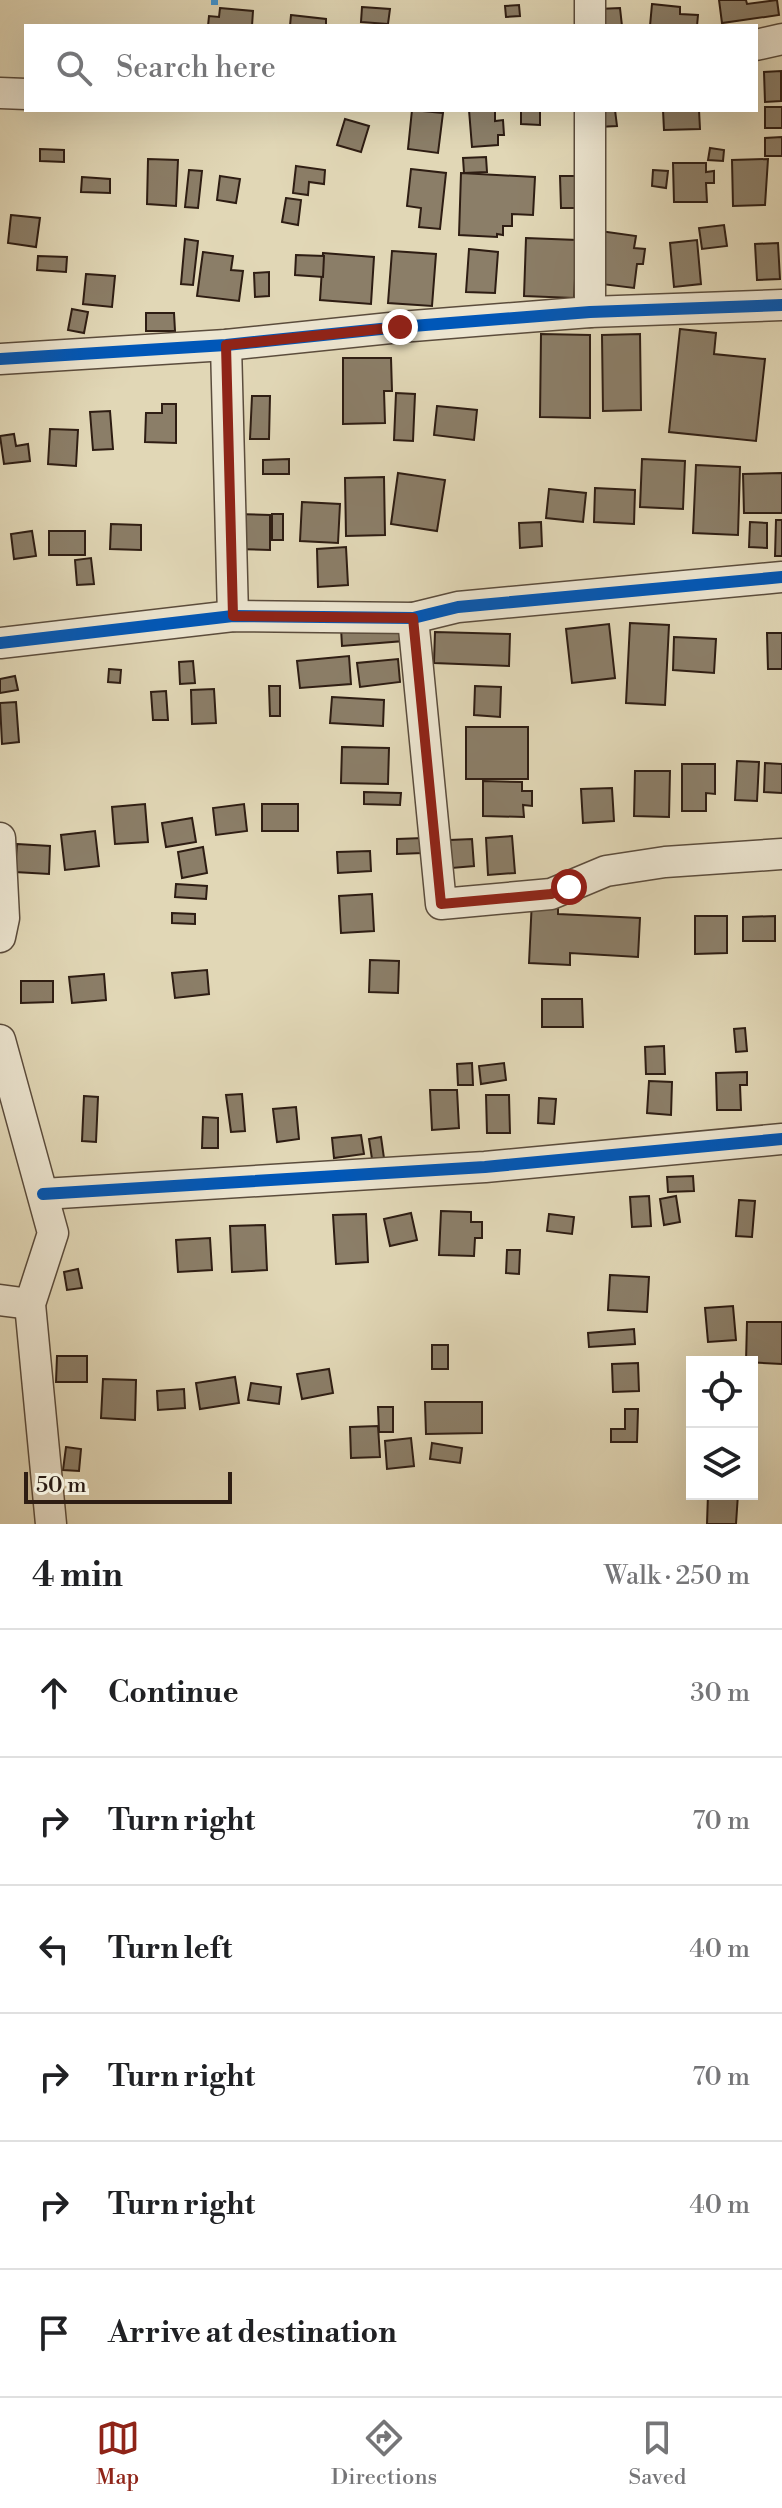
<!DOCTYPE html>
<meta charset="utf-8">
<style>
:root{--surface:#fff;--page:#f2f2f2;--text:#202124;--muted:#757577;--line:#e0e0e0;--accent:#8f2418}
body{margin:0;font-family:"Libre Bodoni",serif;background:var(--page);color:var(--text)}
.controls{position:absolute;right:24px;bottom:24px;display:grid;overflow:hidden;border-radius:0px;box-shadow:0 8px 32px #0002}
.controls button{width:72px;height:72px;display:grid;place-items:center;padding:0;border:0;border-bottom:2px solid var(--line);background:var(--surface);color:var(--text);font:40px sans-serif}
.scale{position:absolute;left:24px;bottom:20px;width:208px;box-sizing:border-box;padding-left:8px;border:4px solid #2e1d13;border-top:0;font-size:22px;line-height:28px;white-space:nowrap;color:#2e1d13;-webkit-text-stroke:6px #ece5d0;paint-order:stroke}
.stop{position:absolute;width:24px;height:24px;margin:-18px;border:6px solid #8f2418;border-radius:50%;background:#fff}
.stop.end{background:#8f2418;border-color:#fff;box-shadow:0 2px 8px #0008}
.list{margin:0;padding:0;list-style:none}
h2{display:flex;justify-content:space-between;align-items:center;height:104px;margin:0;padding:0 32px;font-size:34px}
h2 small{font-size:26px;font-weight:400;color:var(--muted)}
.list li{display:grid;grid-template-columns:52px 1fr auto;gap:24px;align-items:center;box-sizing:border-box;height:128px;padding:0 32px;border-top:2px solid var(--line)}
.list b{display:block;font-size:30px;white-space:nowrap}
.list em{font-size:26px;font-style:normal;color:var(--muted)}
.icon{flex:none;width:44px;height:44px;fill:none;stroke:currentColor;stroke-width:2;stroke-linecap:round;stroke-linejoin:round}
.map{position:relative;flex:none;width:782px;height:1524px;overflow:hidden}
.search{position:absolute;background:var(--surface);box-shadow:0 8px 32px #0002;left:24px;right:24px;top:24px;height:88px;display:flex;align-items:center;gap:20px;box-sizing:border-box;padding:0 28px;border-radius:0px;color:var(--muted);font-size:30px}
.sheet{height:872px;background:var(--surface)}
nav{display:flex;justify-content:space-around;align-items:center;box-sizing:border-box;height:112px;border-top:2px solid var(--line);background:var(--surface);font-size:22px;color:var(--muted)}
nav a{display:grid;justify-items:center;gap:4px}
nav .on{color:var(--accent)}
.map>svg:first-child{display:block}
.building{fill:#8b7e68;stroke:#2e1d13;stroke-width:2}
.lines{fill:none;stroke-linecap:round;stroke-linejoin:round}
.minor-casing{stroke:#5b4c3c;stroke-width:33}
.minor{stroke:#ece5d0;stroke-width:30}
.quiet{stroke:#3c94d3;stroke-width:10;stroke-dasharray:20 10;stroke-linecap:butt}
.cycleway-casing{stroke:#ece5d0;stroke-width:17}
.cycleway{stroke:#0057b8;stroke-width:12}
.route{stroke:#8f2418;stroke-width:10}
</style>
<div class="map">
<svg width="782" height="1524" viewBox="0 0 782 1524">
<rect width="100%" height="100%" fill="#e1d7b6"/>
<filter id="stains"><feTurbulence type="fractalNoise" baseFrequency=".0025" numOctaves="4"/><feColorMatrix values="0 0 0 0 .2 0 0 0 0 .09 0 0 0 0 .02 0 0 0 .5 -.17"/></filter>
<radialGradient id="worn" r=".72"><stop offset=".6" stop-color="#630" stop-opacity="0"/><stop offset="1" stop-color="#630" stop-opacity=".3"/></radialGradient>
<g class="building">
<polygon points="719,0 746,0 747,4 777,0 779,15 722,23"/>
<polygon points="652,4 680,7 680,14 698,15 697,26 650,26"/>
<polygon points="519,5 520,16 506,17 505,6"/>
<polygon points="362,7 390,9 388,24 361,22"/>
<polygon points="220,8 253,11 252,26 208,26 209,16 219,17"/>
<polygon points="620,8 622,26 599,26 598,9"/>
<polygon points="291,15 326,19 326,26 290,26"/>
<polygon points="781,71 781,101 765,102 764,72"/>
<rect x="765" y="107" width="17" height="21"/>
<polygon points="412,110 443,113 438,153 408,149"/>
<polygon points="469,110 495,110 495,121 503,120 504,135 498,135 498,145 472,147"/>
<polygon points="521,110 540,110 540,125 521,124"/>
<polygon points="596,110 615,110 617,126 598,127"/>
<polygon points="663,110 699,110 700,129 664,130"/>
<polygon points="345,119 369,126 361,152 337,145"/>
<polygon points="782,137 782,156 765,156 765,138"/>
<polygon points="710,148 724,150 723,161 708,160"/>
<polygon points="40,149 64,150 64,162 40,161"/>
<polygon points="486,157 487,172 464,173 463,158"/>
<polygon points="148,159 178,160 176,206 147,204"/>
<polygon points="768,159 765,205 733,206 732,160"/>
<polygon points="673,163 706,163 706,172 714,171 714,183 706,183 707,202 674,202"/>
<polygon points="296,166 325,170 324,184 309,182 308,195 293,193"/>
<polygon points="411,169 446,173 440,229 419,227 421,208 407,206"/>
<polygon points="189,170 202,171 198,208 185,207"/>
<polygon points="653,170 668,171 666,188 652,186"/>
<polygon points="461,173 535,177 533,215 512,214 512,226 503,226 503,235 497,234 497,237 459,235"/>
<polygon points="220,176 240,179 236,203 217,200"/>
<polygon points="560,176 583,176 584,208 561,208"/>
<polygon points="82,177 110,179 110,193 81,192"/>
<polygon points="286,198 301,200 298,225 282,222"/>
<polygon points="11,215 40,218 36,247 8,243"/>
<polygon points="724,225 727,246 702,249 699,228"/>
<polygon points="600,231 636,236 634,248 645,249 643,264 637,264 634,288 593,283"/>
<polygon points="526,238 577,240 574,298 524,296"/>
<polygon points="185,239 198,241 193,285 181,284"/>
<polygon points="697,240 701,284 674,287 670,243"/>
<polygon points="778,243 780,279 757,280 755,244"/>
<polygon points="469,249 498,252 495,293 466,292"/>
<polygon points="392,251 436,254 432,306 388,303"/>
<polygon points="203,252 233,256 231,270 243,271 239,301 197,296"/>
<polygon points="323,253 374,257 371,304 320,300"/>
<polygon points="296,255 324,256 323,277 295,275"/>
<polygon points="38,256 67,257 66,272 37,270"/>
<polygon points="269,272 269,296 255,297 254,273"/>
<polygon points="86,274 115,276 112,307 83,304"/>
<polygon points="72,309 88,312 84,333 68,330"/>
<polygon points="146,313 174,313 175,331 146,331"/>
<polygon points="680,329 716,333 714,354 765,359 756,441 669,432"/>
<polygon points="541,334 590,335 590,418 540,417"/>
<polygon points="640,334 641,410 603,411 602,335"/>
<polygon points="343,358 391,358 392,391 384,391 385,423 343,424"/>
<polygon points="396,393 415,394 413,441 394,440"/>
<polygon points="252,396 270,396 269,439 250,439"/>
<polygon points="162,404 176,404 176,443 145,442 146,413 162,413"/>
<polygon points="437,406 477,410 474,440 434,435"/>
<polygon points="110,411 113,449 93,450 90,412"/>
<polygon points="50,429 78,430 76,466 48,464"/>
<polygon points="14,434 16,446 28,444 30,461 4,464 0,436"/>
<polygon points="289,459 289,474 263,474 263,460"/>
<polygon points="642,459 685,461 683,509 640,507"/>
<polygon points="696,465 740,467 738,535 693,533"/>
<polygon points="398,473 445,480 437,531 391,524"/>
<polygon points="782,473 782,513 744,513 743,474"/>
<polygon points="384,477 385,535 346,536 345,478"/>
<polygon points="595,488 635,490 634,524 594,522"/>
<polygon points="549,489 586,493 583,522 546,518"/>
<polygon points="302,502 340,504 338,543 300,541"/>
<polygon points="235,514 270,515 270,550 234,549"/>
<rect x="272" y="514" width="11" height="26"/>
<polygon points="776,520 782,520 782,556 775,556"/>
<polygon points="541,522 542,546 520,548 519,523"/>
<polygon points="750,522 767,523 767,548 749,547"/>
<polygon points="111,524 141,525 141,550 110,549"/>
<polygon points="32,531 36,556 14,559 11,534"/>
<rect x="49" y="531" width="36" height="24"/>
<polygon points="346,547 348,585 318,587 317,549"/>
<polygon points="91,558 94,584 77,585 75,560"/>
<polygon points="630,623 669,625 665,705 626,703"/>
<polygon points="403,624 404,641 342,646 341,628"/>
<polygon points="609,624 615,678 572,683 566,629"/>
<polygon points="435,632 510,634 509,666 434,663"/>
<polygon points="767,633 782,633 782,669 768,669"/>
<polygon points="674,637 716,639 714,673 673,670"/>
<polygon points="349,656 351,684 300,688 297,661"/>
<polygon points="398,659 400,682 360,687 357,663"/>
<polygon points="193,661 195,683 180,684 179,662"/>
<polygon points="109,669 121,670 120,683 108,682"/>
<polygon points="15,676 18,690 0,693 0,679"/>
<polygon points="269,686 280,686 280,716 270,716"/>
<polygon points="475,686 501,687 500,717 474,715"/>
<polygon points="214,689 216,723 192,724 191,690"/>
<polygon points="166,691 168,720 153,720 151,692"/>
<polygon points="332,697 384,700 383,726 330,723"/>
<polygon points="16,702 19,742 2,744 0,703"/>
<rect x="466" y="727" width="62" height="52"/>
<polygon points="342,747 389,748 388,784 341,783"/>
<polygon points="737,761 759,762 757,801 735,800"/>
<polygon points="765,763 782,764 782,793 764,792"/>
<polygon points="682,764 715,764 715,794 706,793 706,811 682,811"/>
<polygon points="635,771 670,771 669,817 634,816"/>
<polygon points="483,781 522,782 522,791 532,791 532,806 523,805 524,817 483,816"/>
<polygon points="612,788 614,821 583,823 581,789"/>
<polygon points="364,792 401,793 400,805 364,804"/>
<polygon points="145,804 148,842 115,844 112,807"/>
<polygon points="244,804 247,831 216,835 213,808"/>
<rect x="262" y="804" width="36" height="27"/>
<polygon points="192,818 196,842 166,847 162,823"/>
<polygon points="95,831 99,866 65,870 61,835"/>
<polygon points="512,836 515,873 488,875 486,838"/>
<polygon points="423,838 423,853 397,854 397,839"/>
<polygon points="472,839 474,866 452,868 450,840"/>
<polygon points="17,844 50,846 49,874 15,872"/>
<polygon points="203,847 207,873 182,878 178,852"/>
<polygon points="370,851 371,871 338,873 337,852"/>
<polygon points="176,884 207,886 206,899 175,897"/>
<polygon points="372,894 374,931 341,933 339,896"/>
<polygon points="532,899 558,900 558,914 640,918 638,957 570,953 570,965 529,963"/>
<polygon points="172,913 195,914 195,924 172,923"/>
<polygon points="695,916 727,916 727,953 695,954"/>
<polygon points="775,916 775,941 743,941 743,917"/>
<polygon points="370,960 399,961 398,993 369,992"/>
<polygon points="207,970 209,994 175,998 172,973"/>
<polygon points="104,974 106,1000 72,1003 69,977"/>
<polygon points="21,981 53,981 53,1002 21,1003"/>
<polygon points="542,999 582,999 583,1027 542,1027"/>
<polygon points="745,1028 747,1051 736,1052 734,1029"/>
<polygon points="664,1046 665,1074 646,1074 645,1047"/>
<polygon points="472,1063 473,1085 458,1085 457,1064"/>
<polygon points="504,1063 506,1080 481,1084 479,1066"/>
<polygon points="747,1072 747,1085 740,1085 741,1110 717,1110 716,1073"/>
<polygon points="649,1081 672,1082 671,1115 647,1113"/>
<polygon points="430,1090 457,1090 459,1128 432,1130"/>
<polygon points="242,1094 245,1131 231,1132 226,1095"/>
<polygon points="486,1095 509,1095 510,1133 487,1133"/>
<polygon points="84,1096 98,1097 96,1142 82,1141"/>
<polygon points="539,1098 556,1099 554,1124 538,1123"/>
<polygon points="296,1107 299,1139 277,1142 273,1109"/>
<polygon points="203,1117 218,1118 218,1148 202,1148"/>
<polygon points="361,1135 364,1154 334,1158 332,1138"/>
<polygon points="381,1137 384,1158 372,1159 369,1139"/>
<polygon points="693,1176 694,1191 668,1192 667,1177"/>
<polygon points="649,1196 651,1226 632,1227 630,1197"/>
<polygon points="676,1196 680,1222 664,1225 660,1199"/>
<polygon points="739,1200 755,1201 752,1237 736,1236"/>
<polygon points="441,1211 471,1212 471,1222 482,1222 482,1238 475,1238 474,1256 439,1255"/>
<polygon points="411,1213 417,1240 390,1246 384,1219"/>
<polygon points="366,1214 368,1262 336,1264 333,1215"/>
<polygon points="549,1214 574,1217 572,1234 547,1231"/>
<polygon points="265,1225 267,1270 232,1272 230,1226"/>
<polygon points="210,1238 212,1270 178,1272 176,1240"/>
<polygon points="507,1250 520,1250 519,1274 506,1273"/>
<polygon points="78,1269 82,1288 67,1290 64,1272"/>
<polygon points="610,1275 649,1277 647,1312 608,1310"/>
<polygon points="733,1306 736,1340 708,1342 705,1308"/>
<polygon points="747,1322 782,1322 782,1364 746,1362"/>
<polygon points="634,1329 635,1344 589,1347 588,1333"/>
<rect x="432" y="1345" width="16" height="24"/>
<polygon points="57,1356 87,1356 87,1382 56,1382"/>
<polygon points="638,1363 639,1391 613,1392 612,1364"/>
<polygon points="329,1369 333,1393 302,1399 297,1374"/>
<polygon points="235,1377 239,1403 200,1409 196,1383"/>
<polygon points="103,1379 136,1380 135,1420 101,1418"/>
<polygon points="251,1383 281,1387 279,1404 248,1400"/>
<polygon points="184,1389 185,1408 158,1410 157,1391"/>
<polygon points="425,1402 482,1402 482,1433 426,1434"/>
<polygon points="378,1407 393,1407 393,1432 379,1432"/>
<polygon points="625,1409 638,1409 637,1442 611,1442 611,1429 625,1429"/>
<polygon points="378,1426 380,1457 351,1458 350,1427"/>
<polygon points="411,1438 414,1466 387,1469 385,1441"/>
<polygon points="432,1443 462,1448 460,1463 430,1459"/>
<polygon points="66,1447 81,1449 79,1471 63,1470"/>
<polygon points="708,1494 738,1494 736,1524 707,1524"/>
</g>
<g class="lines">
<g class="minor-casing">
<g id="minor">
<polyline points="590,0 590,26"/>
<polyline points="756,45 782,39"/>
<polyline points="0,93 26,94"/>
<polyline points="590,312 590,110"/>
<polyline points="226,345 233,616"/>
<polyline points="0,359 226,345 400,327 590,312 782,305"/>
<polyline points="413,618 441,904 551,894 606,871 665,862 782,854"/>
<polyline points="0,643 233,616 413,618 458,607 782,577"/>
<polyline points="0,838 4,918 0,937"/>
<polyline points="0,1040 53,1233 30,1304 51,1524"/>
<polyline points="43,1194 485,1167 782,1139"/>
<polyline points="0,1300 30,1304"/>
</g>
</g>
<use href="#minor" class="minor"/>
<polyline class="quiet" points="211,0 218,0"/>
<g class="cycleway-casing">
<g id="cycleway">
<polyline points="0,359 226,345 400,327 590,312 782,305"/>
<polyline points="0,643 233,616 413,618 458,607 782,577"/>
<polyline points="43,1194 485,1167 782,1139"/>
</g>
</g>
<use href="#cycleway" class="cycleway"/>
</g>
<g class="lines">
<polyline class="route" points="400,327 226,345 233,616 413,618 441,904 551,894 569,887"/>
</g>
<rect width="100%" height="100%" filter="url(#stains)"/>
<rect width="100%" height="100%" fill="url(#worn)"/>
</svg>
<div class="controls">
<button><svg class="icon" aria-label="locate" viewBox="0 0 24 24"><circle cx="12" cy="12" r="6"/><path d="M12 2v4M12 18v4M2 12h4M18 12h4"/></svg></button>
<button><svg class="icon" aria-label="layers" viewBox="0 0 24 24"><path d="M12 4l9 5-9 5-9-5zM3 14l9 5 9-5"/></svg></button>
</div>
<div class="scale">50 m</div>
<div class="stop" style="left:569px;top:887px"></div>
<div class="stop end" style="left:400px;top:327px"></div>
<div class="search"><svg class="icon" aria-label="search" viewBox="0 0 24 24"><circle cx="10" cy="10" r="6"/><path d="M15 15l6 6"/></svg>Search here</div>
</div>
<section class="sheet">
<h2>4 min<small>Walk · 250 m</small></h2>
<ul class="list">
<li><svg class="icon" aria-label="ahead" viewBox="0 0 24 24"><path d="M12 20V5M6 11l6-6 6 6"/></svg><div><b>Continue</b></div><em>30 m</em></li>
<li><svg class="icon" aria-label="right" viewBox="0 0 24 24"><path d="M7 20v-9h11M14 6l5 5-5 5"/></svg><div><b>Turn right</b></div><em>70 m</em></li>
<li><svg class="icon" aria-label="left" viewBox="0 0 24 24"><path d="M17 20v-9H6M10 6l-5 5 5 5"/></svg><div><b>Turn left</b></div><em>40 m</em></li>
<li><svg class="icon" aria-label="right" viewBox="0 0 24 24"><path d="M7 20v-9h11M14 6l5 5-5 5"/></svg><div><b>Turn right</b></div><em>70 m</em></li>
<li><svg class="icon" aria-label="right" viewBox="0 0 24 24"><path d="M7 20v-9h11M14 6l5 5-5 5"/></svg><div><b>Turn right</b></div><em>40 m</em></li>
<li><svg class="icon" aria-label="arrive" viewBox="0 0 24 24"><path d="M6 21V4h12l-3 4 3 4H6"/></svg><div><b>Arrive at destination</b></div></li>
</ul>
</section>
<nav>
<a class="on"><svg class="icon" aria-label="map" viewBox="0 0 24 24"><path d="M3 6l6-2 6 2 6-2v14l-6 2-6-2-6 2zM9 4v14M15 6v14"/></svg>Map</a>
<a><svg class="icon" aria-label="directions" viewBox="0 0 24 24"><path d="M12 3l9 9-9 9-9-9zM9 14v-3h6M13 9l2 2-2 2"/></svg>Directions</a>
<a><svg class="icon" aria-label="saved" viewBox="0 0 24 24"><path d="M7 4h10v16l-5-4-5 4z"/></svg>Saved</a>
</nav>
